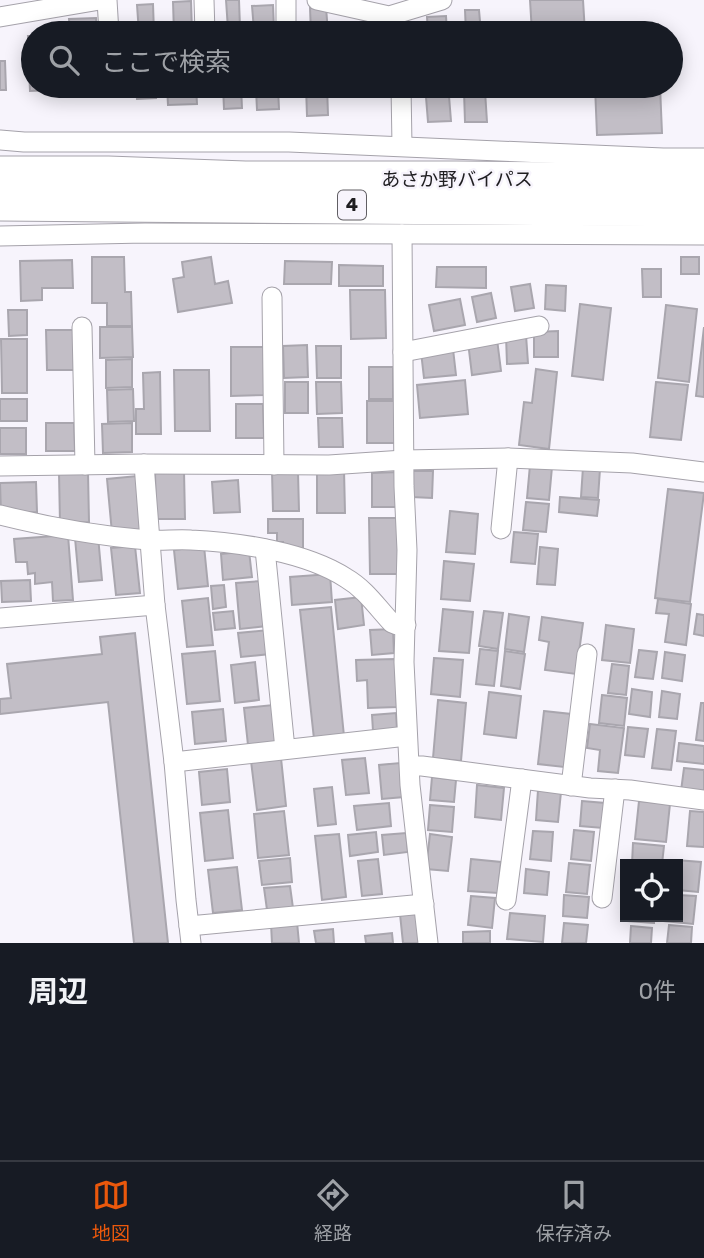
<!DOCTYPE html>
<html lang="ja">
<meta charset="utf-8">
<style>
:root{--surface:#171b24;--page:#242831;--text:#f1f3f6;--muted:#9ea1a6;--line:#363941;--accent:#ea580c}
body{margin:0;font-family:Rubik,"Noto Sans JP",sans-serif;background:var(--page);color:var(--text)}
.controls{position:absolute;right:21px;bottom:21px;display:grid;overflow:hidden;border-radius:0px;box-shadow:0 4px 18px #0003}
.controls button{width:63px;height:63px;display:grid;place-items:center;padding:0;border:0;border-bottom:2px solid var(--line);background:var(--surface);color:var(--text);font:35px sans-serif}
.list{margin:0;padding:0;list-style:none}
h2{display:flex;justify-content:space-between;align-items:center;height:91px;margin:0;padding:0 28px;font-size:30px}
h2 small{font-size:23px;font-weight:400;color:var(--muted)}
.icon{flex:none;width:38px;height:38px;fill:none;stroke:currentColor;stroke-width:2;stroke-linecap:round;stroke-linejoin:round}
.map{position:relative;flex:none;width:704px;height:943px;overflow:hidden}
.search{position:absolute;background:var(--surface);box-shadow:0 4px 18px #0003;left:21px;right:21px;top:21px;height:77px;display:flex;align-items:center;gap:18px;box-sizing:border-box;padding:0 24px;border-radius:38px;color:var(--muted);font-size:26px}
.sheet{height:217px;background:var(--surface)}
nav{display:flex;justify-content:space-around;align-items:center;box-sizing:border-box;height:98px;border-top:2px solid var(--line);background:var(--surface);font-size:19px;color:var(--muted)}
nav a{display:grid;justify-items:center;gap:4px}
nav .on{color:var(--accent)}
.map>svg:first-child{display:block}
.building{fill:#c2bec6;stroke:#a9a6ae;stroke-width:2}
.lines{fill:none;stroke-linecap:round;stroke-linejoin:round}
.street-casing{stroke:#a5a2aa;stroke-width:21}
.highway-casing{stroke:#a5a2aa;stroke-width:37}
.street{stroke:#fff;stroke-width:19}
.highway{stroke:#fff;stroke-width:35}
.labels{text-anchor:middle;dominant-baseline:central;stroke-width:5;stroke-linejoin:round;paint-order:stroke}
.shield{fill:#f7f4fc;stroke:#605e63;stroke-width:2}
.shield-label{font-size:18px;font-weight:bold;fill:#1f1e21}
.street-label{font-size:19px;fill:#1f1e21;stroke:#f7f4fc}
</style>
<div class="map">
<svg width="704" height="943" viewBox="0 0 704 943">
<rect width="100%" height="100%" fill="#f7f4fc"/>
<g class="building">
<polygon points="226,0 239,0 240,28 228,29"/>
<polygon points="530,0 583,0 585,33 532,33"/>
<polygon points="191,1 192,32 174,33 173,2"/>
<polygon points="153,4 154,33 139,33 137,5"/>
<polygon points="273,5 274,30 254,30 252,6"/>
<polygon points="326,7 328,33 311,33 310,8"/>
<polygon points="465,10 479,10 481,33 466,33"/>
<polygon points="446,16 447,33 428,33 427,17"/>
<polygon points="96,18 97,33 70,33 69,19"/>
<polygon points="658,24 658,33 593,33 592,26"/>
<polygon points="28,36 33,36 33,63 30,63"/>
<polygon points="0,61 5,61 6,90 0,90"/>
<polygon points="33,67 33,86 52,86 52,90 30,91 29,68"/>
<polygon points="66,86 91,86 91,92 66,93"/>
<polygon points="136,86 155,86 156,98 137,99"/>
<polygon points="167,86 196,86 197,104 168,105"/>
<polygon points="223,86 241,86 242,108 224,109"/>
<polygon points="306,86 327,86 328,115 307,116"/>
<polygon points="534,86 587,86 587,94 534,96"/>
<polygon points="595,86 660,86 662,133 597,135"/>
<polygon points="278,88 279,109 257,110 256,89"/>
<polygon points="464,91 485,91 487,122 465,122"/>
<polygon points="449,96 451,121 428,122 426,97"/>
<polygon points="92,257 124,257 125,292 131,292 132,326 107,326 107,303 92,303"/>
<polygon points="211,257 215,284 228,281 232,303 178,312 173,279 184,277 182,262"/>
<rect x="681" y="257" width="18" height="17"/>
<polygon points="72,260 73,288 42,288 42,300 21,301 20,261"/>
<polygon points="285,261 332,262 331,284 284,284"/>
<polygon points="339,265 383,266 383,286 339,286"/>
<polygon points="437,267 486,267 486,288 436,287"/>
<polygon points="642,269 661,269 661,297 643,297"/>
<polygon points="530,284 534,308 515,311 511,287"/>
<polygon points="546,285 566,286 565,311 545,309"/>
<polygon points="350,290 385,290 386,338 351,339"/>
<polygon points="491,293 496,318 477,322 472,297"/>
<polygon points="460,299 465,325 434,331 429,305"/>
<polygon points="580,304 611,308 603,380 572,376"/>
<polygon points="666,305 697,309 689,382 658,378"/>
<polygon points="8,310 27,310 27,335 9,336"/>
<polygon points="100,327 132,327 133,357 100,358"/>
<polygon points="704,327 704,397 696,396"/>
<polygon points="46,330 74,330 74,370 47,370"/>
<polygon points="558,331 558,357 534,357 534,332"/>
<polygon points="526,335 528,363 507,364 506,336"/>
<polygon points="1,339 27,339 27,393 2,393"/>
<polygon points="497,339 501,371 472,375 468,342"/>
<polygon points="307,345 308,377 284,378 283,346"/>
<polygon points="316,346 341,346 341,378 317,378"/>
<polygon points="231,347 265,347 266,395 231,396"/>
<polygon points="453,349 456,375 424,378 421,352"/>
<polygon points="132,359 132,387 106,388 106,360"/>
<rect x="369" y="367" width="24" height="32"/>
<polygon points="536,369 557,372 549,449 519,445 524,402 532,403"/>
<polygon points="174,370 209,370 210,431 175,431"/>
<polygon points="160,372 161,434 136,434 136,409 144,409 143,373"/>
<polygon points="465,380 468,414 420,418 417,385"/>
<rect x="285" y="382" width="23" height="31"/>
<polygon points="316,382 341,382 342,413 317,414"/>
<polygon points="656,382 688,385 681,440 650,437"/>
<polygon points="133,389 134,421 108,422 107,390"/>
<rect x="0" y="399" width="27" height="22"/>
<rect x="367" y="401" width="30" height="42"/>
<polygon points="236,404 263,404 264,438 236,438"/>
<polygon points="318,418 342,418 343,447 319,447"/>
<polygon points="46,423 74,423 75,451 46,451"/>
<polygon points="132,423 132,452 103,453 102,424"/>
<rect x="0" y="428" width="26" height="26"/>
<polygon points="530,465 552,467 549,500 527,498"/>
<polygon points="583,467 600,469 598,498 581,497"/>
<polygon points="317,470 344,470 345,513 317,513"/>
<polygon points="155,471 184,471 185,519 156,519"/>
<polygon points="413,471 433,471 432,498 412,497"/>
<polygon points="88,472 89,522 60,523 59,473"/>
<polygon points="272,472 298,472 299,511 273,511"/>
<polygon points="398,472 398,507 372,507 372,473"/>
<polygon points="137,476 142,530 112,533 107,479"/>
<polygon points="238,480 240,512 214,513 212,482"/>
<polygon points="36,482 37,512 1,513 0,483"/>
<polygon points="668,489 704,493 690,602 655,598"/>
<polygon points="560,497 599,500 597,516 559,512"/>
<polygon points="526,502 549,504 546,532 523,530"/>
<polygon points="450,511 478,514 475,554 446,552"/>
<polygon points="369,518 399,518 399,574 370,574"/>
<polygon points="268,519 303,519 303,548 283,548 283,542 277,542 277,533 268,533"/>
<polygon points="514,532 538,534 535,564 511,562"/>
<polygon points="68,535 73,600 53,601 52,582 35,584 35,573 28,574 27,562 16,562 14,539"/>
<polygon points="98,536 102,580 79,582 75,538"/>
<polygon points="135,546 140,593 116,595 111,548"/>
<polygon points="204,546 208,586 178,589 174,550"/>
<polygon points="540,547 558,549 555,585 537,584"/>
<polygon points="249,551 252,577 223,580 221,554"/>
<polygon points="444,561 474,564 470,601 441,599"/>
<polygon points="330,574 332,602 292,605 290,577"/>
<polygon points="30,580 31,601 2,602 1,581"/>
<polygon points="261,581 266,626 240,629 236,583"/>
<polygon points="224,585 226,607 213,609 211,586"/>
<polygon points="361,597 364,625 338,629 335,600"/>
<polygon points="208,598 213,645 187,647 182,601"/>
<polygon points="658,599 691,604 686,645 665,642 669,614 656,613"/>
<polygon points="331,607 344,736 314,739 300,610"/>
<polygon points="443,609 473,612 469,653 439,651"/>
<polygon points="233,611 235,628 215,630 213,613"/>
<polygon points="484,611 503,613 498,649 479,646"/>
<polygon points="509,614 529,617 524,652 505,649"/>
<polygon points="697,614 704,615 704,636 694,634"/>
<polygon points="542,617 583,623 576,674 545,670 549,642 539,640"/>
<polygon points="606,625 634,629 630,663 602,660"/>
<polygon points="393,629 394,653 372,655 370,630"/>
<polygon points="268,630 270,654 241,657 238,633"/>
<polygon points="135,633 168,943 134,943 108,702 0,714 0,699 11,698 7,664 102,654 100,637"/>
<polygon points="480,649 498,651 494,686 476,684"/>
<polygon points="639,650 657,652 653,679 635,677"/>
<polygon points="215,651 220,701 187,704 182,654"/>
<polygon points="505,651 525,654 520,689 501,686"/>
<polygon points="665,652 685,655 682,681 662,678"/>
<polygon points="434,658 463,660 460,697 431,694"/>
<polygon points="395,659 397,707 368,708 367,680 357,681 356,660"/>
<polygon points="255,662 259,700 235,703 231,665"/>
<polygon points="612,664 629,666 626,695 608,693"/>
<polygon points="632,689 652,692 650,717 629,714"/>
<polygon points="662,691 680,694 677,719 659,717"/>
<polygon points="489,692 521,696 516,738 484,734"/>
<polygon points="602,695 627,698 624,726 599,723"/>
<polygon points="438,700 466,703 461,761 433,758"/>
<polygon points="701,703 704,703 704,741 696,740"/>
<polygon points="273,705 277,742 248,745 244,708"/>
<polygon points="223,709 226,741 195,744 192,712"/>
<polygon points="544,711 571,714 564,767 538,764"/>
<polygon points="396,713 397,729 373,731 372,715"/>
<polygon points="590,724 624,728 618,773 598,771 600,750 587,748"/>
<polygon points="628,727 648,729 644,757 625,755"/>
<polygon points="657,729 676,731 671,770 652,768"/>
<polygon points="679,743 704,746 704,764 677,761"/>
<polygon points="281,758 286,806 257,810 251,761"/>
<polygon points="365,758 369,793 346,795 342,760"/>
<polygon points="400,763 404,797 382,799 379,765"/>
<polygon points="684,768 704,770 704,794 681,791"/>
<polygon points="227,769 230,802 202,805 199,772"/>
<polygon points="432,777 456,780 454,802 430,800"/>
<polygon points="477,785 504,788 501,820 475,817"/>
<polygon points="332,787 336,824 318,826 314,789"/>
<polygon points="538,790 561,792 558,822 536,820"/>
<polygon points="582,801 605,803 603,828 580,826"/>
<polygon points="639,801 670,804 666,842 635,839"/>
<polygon points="389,803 391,826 357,830 354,806"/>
<polygon points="430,805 454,807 452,832 428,830"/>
<polygon points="228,810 233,858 205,861 200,813"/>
<polygon points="284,811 289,855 258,858 254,814"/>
<polygon points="690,811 704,812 704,847 687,846"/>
<polygon points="574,830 594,832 591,861 571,859"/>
<polygon points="533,831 553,832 551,861 530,859"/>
<polygon points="376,832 378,852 350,856 348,835"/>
<polygon points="406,833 408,852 384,855 382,835"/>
<polygon points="339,834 346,897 322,900 315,836"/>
<polygon points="430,834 452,837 448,871 426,869"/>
<polygon points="633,843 664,846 662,864 632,864"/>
<polygon points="290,858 292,882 262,885 259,861"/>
<polygon points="378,859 382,894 362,896 358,861"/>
<polygon points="471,859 501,862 498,893 468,891"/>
<polygon points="676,860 701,862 698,892 678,890 678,864 676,864"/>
<polygon points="569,863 590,865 587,894 566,892"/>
<polygon points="237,867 242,910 213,913 208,870"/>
<polygon points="526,869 549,872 547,895 524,893"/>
<polygon points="290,886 293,908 267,910 264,888"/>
<polygon points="564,895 589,897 587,918 563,916"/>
<polygon points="678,895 696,896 693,924 664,921 664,917 678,917"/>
<polygon points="471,896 495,898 492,928 468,925"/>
<polygon points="421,913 423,943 403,943 400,914"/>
<polygon points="510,913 545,916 543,942 507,939"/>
<polygon points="629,917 654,917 654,923 628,921"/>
<polygon points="297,922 299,943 272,943 271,924"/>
<polygon points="564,923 588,925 586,943 562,943"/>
<polygon points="669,925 692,927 691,943 667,943"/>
<polygon points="631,926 652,928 651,943 630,943"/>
<polygon points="333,929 334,943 316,943 314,931"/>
<polygon points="490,931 490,943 463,943 463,932"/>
<polygon points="392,933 393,943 366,943 365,936"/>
</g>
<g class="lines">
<g class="street-casing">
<g id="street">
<polyline points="107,0 109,33"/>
<polyline points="204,0 205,33"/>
<polyline points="286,0 286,33"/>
<polyline points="317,0 389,16 442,0"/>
<polyline points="0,17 100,0"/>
<polyline points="401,86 402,146"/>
<polyline points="0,140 24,142 289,142 663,158 704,158"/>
<polyline points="402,234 404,486 407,550 404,662 410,785 428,943"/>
<polyline points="0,236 145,233 704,235"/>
<polyline points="272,297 274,465"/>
<polyline points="82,327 85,465"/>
<polyline points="403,352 539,326"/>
<polyline points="144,464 155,605 174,762 186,900 191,943"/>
<polyline points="0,466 144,464 329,465 404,460 508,458 632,463 704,472"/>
<path d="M0,515C48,527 98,536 148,540C162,541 177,539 191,540C238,542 306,552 346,578C365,589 377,607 392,623L397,625H406"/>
<polyline points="501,529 508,458"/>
<polyline points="265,549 285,749"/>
<polyline points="0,618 155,605"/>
<polyline points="174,762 407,736"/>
<polyline points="410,766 422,766 590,788 630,790 704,800"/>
<polyline points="571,786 587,654"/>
<polyline points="602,898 615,789"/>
<polyline points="506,900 522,779"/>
<polyline points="189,926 424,904"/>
</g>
</g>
<g class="highway-casing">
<g id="highway">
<polyline points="0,174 108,174 245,179 457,179 704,181"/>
<polyline points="0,203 704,209"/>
</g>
</g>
<use href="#street" class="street"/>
<use href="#highway" class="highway"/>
</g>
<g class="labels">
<rect class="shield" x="338" y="190.5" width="28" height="29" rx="5"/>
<g class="shield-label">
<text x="352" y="205">4</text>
</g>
<g class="street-label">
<text x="457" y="179">あさか野バイパス</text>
</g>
</g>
</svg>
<div class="controls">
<button><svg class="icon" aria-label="locate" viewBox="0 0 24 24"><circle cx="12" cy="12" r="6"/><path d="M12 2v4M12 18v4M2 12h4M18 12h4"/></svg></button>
</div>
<div class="search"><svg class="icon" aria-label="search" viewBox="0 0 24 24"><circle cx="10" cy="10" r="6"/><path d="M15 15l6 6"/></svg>ここで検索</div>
</div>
<section class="sheet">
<h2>周辺<small>0件</small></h2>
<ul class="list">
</ul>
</section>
<nav>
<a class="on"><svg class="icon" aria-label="map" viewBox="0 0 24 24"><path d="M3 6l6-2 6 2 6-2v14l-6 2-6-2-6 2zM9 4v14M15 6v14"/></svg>地図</a>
<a><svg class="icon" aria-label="directions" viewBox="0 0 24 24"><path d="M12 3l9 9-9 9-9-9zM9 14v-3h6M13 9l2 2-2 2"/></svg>経路</a>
<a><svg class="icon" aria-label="saved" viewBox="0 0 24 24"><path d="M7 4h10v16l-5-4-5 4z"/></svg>保存済み</a>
</nav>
